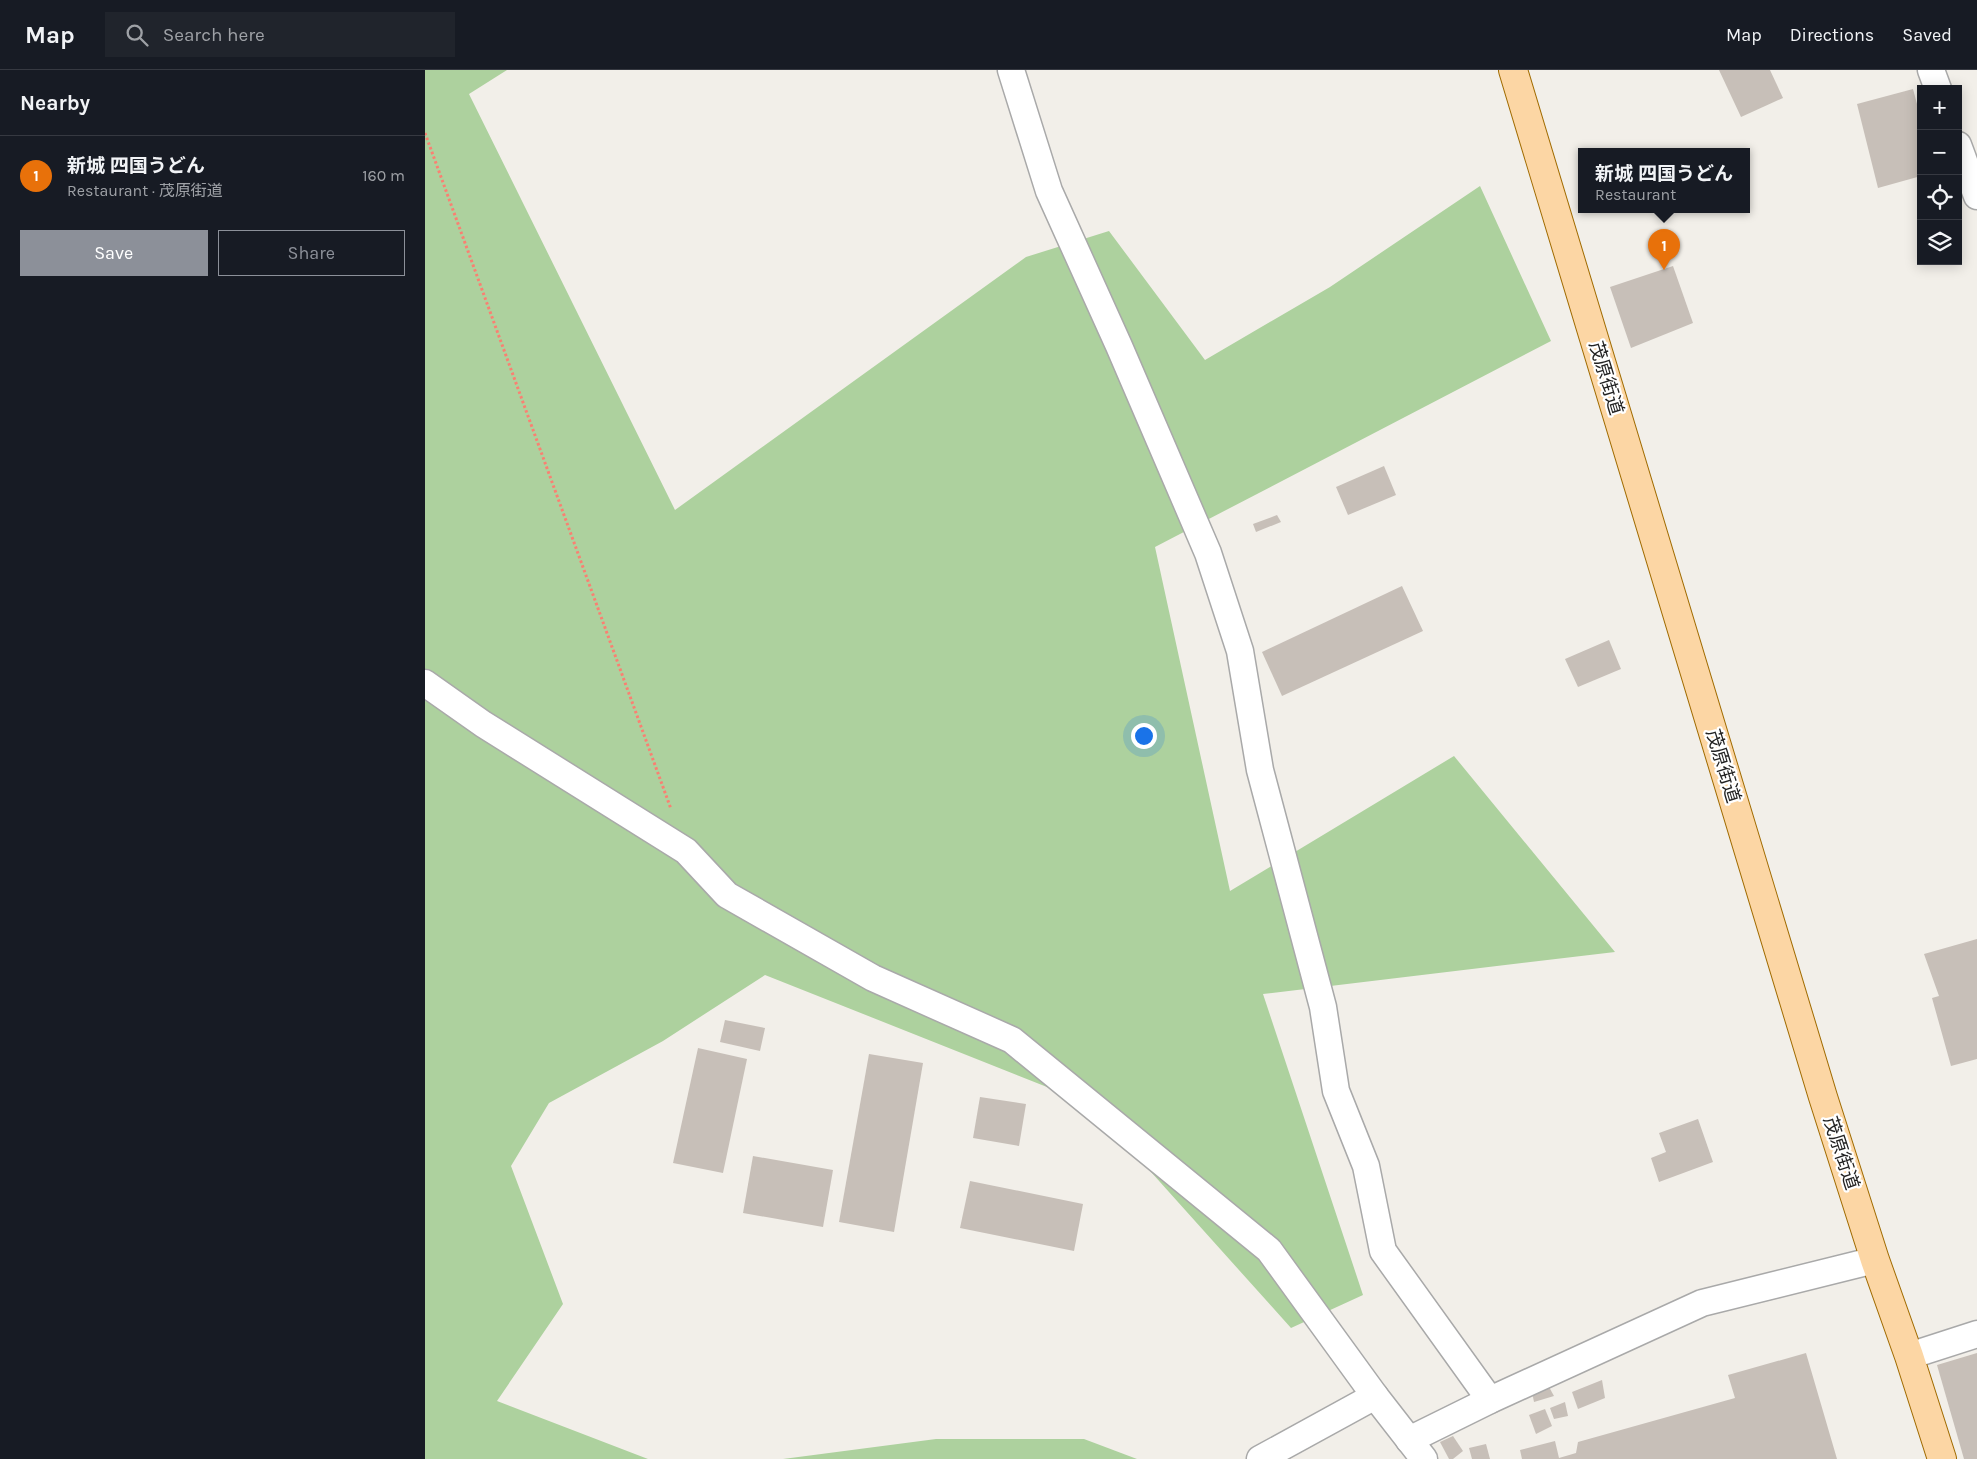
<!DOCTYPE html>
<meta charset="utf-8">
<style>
:root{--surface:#171b24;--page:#20242c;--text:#f1f3f6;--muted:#9ea1a6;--line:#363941;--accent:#8c9099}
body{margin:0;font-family:Karla,"Noto Sans JP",sans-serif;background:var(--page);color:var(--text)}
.controls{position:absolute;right:15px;top:15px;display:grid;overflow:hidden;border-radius:0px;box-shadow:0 2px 12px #0003}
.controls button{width:45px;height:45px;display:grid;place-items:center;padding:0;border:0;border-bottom:1px solid var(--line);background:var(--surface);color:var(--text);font:25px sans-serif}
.you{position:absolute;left:718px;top:665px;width:18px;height:18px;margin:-12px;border:4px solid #fff;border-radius:50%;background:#1a73e8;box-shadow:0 0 0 8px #1a73e833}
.badge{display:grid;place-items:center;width:32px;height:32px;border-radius:50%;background:var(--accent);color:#fff;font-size:16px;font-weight:700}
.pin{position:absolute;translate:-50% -41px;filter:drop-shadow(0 1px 2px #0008)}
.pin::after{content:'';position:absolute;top:26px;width:18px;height:15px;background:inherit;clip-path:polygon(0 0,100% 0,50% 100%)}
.popup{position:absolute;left:1153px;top:78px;width:172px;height:65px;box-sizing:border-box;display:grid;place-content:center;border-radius:0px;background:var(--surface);filter:drop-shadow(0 1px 4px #0005);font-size:16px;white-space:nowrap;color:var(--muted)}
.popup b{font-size:19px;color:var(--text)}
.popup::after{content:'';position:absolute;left:50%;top:100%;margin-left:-10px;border:10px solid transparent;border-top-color:var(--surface)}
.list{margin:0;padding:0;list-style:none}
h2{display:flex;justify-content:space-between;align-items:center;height:65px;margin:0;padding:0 20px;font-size:21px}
h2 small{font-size:16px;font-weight:400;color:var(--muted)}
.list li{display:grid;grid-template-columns:32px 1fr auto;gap:15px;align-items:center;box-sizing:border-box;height:80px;padding:0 20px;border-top:1px solid var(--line)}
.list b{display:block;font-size:19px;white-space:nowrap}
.list p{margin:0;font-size:16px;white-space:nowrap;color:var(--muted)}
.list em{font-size:16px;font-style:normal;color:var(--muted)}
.actions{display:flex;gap:10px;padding:15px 20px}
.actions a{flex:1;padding:11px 0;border:1px solid var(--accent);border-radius:0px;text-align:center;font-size:18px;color:var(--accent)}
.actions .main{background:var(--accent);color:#fff}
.icon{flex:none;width:28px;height:28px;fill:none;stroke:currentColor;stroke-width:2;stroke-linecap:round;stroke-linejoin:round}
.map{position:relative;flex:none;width:1552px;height:1389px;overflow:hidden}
header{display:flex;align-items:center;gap:30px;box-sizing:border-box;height:70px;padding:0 25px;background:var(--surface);border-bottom:1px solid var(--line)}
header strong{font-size:24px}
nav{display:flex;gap:28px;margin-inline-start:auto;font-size:18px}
.search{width:350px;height:45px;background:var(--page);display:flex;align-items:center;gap:12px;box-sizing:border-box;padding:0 18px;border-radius:0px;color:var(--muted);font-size:19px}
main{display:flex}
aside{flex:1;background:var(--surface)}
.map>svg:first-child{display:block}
.forest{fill:#add19e}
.building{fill:#c7bfb8}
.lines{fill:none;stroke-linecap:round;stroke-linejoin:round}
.minor-casing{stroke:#a9a9a9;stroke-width:29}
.primary-casing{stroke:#a06b00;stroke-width:30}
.path{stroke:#fa8072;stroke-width:3;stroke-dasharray:2.5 2.5;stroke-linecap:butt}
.minor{stroke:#fff;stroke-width:26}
.primary{stroke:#fcd6a4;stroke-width:28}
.labels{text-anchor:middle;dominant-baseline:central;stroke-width:4.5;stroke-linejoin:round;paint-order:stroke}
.street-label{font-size:19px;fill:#222;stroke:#fff}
</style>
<header>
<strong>Map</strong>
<div class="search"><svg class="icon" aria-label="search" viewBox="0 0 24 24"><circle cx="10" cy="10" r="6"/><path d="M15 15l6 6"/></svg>Search here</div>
<nav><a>Map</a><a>Directions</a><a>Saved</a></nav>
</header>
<main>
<aside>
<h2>Nearby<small></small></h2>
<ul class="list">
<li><span class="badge" style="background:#e8710a">1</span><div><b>新城 四国うどん</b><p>Restaurant · 茂原街道</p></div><em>160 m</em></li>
</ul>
<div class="actions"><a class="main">Save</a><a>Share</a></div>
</aside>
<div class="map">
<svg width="1552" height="1389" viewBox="0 0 1552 1389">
<rect width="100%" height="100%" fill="#f2efe9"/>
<g class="forest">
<polygon points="0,0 82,0 44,24 250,440 601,187 684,161 780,290 905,217 1055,116 1126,271 730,477 805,821 1029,686 1190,882 838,924 938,1225 866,1258 665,1034 340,905 238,971 124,1033 86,1096 138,1234 72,1331 223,1389 0,1389"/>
<polygon points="511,1369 659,1369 712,1389 358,1389"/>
</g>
<g class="building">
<polygon points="1294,0 1345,0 1358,28 1316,47"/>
<polygon points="1488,19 1496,49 1496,106 1453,118 1432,34"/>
<polygon points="1248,196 1268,253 1206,278 1185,217"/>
<polygon points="959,396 971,425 923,445 911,417"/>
<polygon points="852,445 856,452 831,462 828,454"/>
<polygon points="977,516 998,561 857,626 837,582"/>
<polygon points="1184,570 1196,599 1153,617 1140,589"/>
<polygon points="1552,869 1552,989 1526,996 1507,928 1514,926 1499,884"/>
<polygon points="300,950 340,958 335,981 295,972"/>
<polygon points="273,978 322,989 298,1103 248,1093"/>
<polygon points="444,984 498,993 469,1162 414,1152"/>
<polygon points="555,1027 601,1034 594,1076 548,1068"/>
<polygon points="1273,1049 1288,1092 1234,1112 1226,1088 1241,1082 1234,1063"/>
<polygon points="328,1086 408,1100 398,1157 318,1143"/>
<polygon points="545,1111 658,1134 649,1181 535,1158"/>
<polygon points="1381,1283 1412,1389 1097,1389 1095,1380 1130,1371 1134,1388 1151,1383 1153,1372 1310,1328 1303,1305"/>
<polygon points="1552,1283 1552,1389 1539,1389 1512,1295"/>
<polygon points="1177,1310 1180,1328 1153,1339 1147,1322"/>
<polygon points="1124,1317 1129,1326 1109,1332 1107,1322"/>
<polygon points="1140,1332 1143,1346 1129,1349 1125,1338"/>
<polygon points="1120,1339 1127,1356 1111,1364 1104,1345"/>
<polygon points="1028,1366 1038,1381 1028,1389 1024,1389 1015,1372"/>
<polygon points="1061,1374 1065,1389 1047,1389 1044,1378"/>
</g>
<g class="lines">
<g class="minor-casing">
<g id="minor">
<polyline points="586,0 624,121 694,276 783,483 815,581 835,700 898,937 911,1021 941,1096 958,1181 1065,1330"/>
<polyline points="1506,0 1513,19"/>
<polyline points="1533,75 1552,126"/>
<polyline points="0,613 58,654 261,781 302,825 448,908 587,970 844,1180 950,1326 999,1389"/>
<polyline points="1484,1286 1552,1264"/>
<polyline points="984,1370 1065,1330 1277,1233 1450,1190"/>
<polyline points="835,1389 950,1326"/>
</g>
</g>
<g class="primary-casing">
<polyline id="primary" points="1088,0 1398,1027 1450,1190 1484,1286 1517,1389"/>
</g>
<polyline class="path" points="0,63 246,739"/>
<use href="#minor" class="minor"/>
<use href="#primary" class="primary"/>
</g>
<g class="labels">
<g class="street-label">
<text transform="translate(1181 308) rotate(73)">茂原街道</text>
<text transform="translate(1298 696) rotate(73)">茂原街道</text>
<text transform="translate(1416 1083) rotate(72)">茂原街道</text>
</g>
</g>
</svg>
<div class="controls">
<button>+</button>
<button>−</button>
<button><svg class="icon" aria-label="locate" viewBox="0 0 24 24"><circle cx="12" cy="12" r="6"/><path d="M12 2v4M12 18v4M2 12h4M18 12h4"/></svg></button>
<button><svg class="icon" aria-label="layers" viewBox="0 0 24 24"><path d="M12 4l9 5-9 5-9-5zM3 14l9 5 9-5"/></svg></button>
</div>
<div class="you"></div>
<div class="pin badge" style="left:1239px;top:200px;background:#e8710a">1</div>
<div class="popup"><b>新城 四国うどん</b>Restaurant</div>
</div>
</main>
